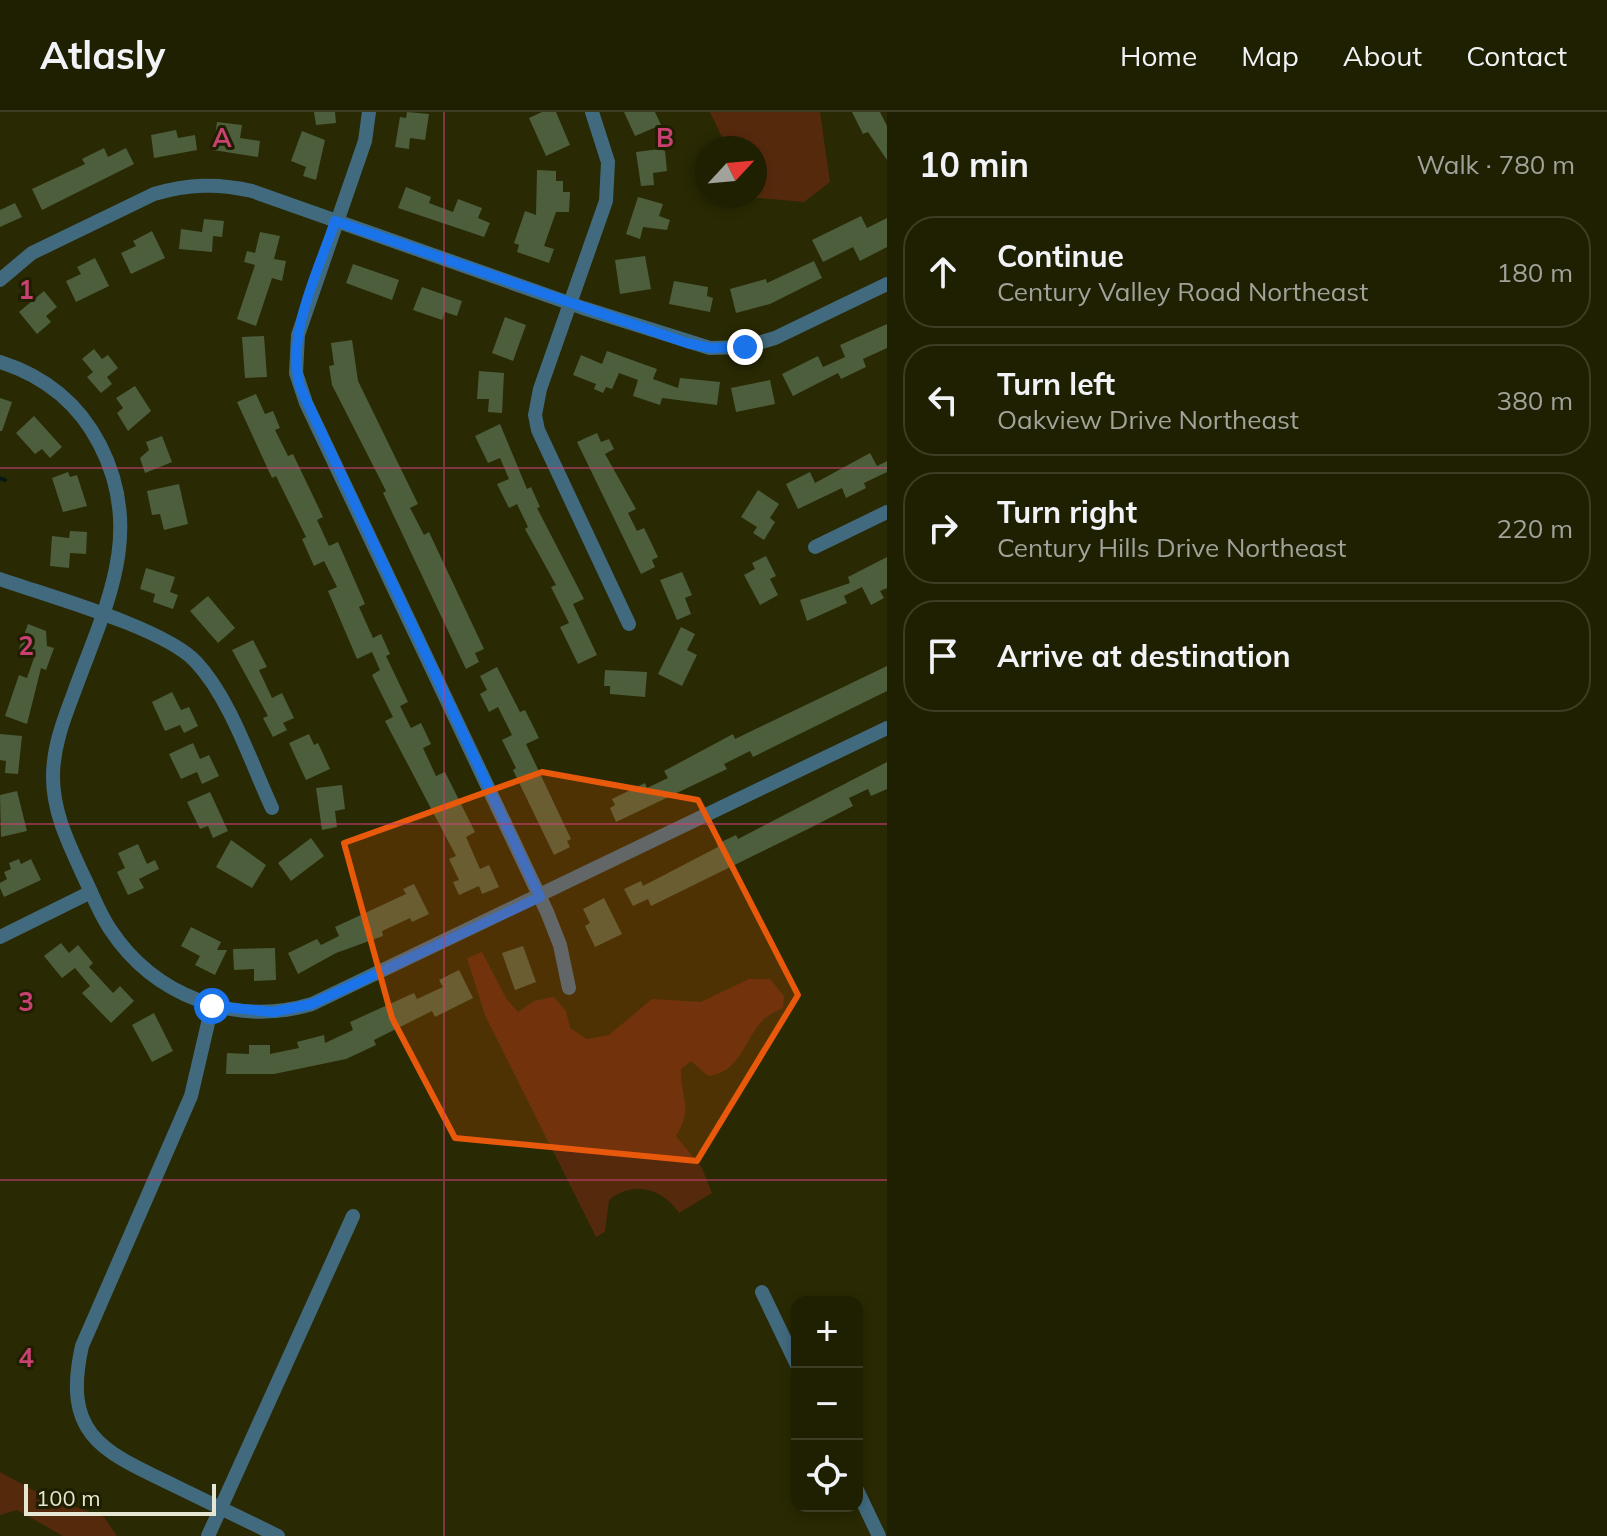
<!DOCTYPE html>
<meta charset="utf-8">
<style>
:root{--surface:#1f1f02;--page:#2c2c11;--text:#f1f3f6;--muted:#a1a299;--line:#3c3d24}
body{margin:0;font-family:Mulish,sans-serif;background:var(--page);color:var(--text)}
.controls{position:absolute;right:24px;bottom:24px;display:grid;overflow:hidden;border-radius:16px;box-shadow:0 4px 12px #0003}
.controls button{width:72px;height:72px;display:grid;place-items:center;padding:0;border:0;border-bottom:2px solid var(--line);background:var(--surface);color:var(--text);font:40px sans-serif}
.compass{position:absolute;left:695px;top:24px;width:72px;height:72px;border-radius:50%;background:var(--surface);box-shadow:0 4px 12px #0003;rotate:64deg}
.scale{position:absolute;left:24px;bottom:20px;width:192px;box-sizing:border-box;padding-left:8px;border:4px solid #e5e7d2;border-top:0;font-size:22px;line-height:28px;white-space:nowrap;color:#e5e7d2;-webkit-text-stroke:6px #1f1f00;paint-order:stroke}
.stop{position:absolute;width:24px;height:24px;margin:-18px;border:6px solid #1a73e8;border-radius:50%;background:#fff}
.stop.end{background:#1a73e8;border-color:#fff;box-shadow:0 2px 8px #0008}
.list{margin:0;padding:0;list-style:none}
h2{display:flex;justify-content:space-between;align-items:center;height:104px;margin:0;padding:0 32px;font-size:34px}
h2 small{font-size:26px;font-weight:400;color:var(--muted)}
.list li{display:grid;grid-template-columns:52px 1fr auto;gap:24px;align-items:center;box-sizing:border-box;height:112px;margin:0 16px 16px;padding:0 16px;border:2px solid var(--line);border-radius:32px}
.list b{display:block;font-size:30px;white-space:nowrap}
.list p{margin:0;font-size:26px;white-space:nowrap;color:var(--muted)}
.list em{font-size:26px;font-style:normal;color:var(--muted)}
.icon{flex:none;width:44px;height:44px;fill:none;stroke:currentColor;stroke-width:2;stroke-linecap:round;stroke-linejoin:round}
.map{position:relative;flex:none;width:887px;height:1424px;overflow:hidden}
header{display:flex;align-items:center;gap:48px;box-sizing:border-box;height:112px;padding:0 40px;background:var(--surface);border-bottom:2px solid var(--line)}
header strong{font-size:38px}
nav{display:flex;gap:44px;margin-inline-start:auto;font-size:28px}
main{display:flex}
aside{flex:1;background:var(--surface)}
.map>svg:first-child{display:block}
.green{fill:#55290c}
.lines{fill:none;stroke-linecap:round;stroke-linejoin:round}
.stream{stroke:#091813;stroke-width:4}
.building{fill:#4d5e3c}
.minor{stroke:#426a7e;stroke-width:14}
.route{stroke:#1a73e8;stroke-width:10}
.marked{fill:#e8590c;fill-opacity:0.2;stroke:#e8590c;stroke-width:6;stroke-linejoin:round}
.grid{fill:none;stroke:#c94173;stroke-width:2;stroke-opacity:0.55}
.grid-label{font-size:26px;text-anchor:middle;font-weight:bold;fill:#c94173;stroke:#1f1f00;stroke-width:6;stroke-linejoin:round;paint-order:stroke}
</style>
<header>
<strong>Atlasly</strong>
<nav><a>Home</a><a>Map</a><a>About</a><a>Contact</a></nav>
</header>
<main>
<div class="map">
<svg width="887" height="1424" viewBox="0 0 887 1424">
<rect width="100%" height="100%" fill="#292903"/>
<g class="green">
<polygon points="710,0 820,0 830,70 804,90 749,85 755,84 755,36 727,36"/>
<path d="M482,840L506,886L518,900L534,889L554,885L566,899L570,916L587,927L609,923L652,887L701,890L749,867H770L784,884L783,896C777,899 770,902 765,906C743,927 742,960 708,964L691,949L681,957C680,987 694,995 676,1024L702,1056L712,1081L679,1101C662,1076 634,1068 609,1088L605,1120L596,1125L485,903L467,846Z"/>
<polygon points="0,1360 42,1383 104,1405 117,1424 63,1424 17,1398 0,1403"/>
</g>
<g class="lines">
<polyline class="stream" points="0,366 5,368"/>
</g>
<g class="building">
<polygon points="314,0 335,0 336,11 316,13"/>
<polygon points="407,0 429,2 425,28 410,26 409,37 395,35 400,5 406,6"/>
<polygon points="542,0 556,0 570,33 546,44 529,6"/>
<polygon points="624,0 655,0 661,13 635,24"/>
<polygon points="852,0 880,0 887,14 887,48 868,20 863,22"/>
<polygon points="217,10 242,13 240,26 260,29 258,45 213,38"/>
<polygon points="176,18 178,26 195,23 197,38 154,46 151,23"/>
<polygon points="302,19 325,28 316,68 303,64 306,55 291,49"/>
<polygon points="104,36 108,45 126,36 134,52 42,98 32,77 85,52 82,47"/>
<polygon points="660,37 665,39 667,59 653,61 654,73 641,74 636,40"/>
<polygon points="537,58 556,59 556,69 563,69 563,80 570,80 569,100 556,100 544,134 554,137 549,151 517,140 519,133 514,131 525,99 536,103"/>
<polygon points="406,75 431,85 429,91 453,100 458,87 482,96 478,106 490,111 484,125 398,96"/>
<polygon points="638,85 663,92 659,104 670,108 667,118 643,115 640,127 626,122"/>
<polygon points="15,91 22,105 0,115 0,98"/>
<polygon points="861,104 867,116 887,106 887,135 860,149 853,135 823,150 812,128"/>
<polygon points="204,107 224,109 222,125 213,124 212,140 179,137 181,117 202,120"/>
<polygon points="152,119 165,146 131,162 121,141 136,134 133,129"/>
<polygon points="260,120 280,124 274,147 286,149 282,169 272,166 256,214 237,207 255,153 244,150 247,139 255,141"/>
<polygon points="645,144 651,177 620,182 615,148"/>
<polygon points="95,146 109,174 76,190 66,169 81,162 77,155"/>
<polygon points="814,149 822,166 770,192 736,201 730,177 766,167 767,171"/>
<polygon points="353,152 399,168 392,188 346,171"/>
<polygon points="674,169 708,175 707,184 713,186 710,200 669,192"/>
<polygon points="422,175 462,189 457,204 445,200 442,208 413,198"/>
<polygon points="44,179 57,195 46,204 51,210 37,222 19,200"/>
<polygon points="505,205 526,213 513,249 492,241"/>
<polygon points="887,212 887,236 863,247 866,255 841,267 838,261 793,284 782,262 818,244 823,255 845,245 840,233"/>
<polygon points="264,224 267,265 245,266 242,225"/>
<polygon points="352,228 358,269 418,392 410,396 424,423 429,420 484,537 475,541 479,550 466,557 383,381 386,379 332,273 329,254 334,253 331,231"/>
<polygon points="94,237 102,247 108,243 118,256 107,265 112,272 101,281 87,265 93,260 82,247"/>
<polygon points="607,239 657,257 653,267 678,276 680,266 720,270 717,293 662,286 660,293 633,284 638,268 619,261 612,277 606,275 603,281 594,277 596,272 573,263 581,243 602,252"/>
<polygon points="479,259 504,261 502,301 488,300 489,287 477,287"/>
<polygon points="770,268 775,292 736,300 731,276"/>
<polygon points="135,274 151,299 128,319 117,301 123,296 116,286"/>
<polygon points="256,282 265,302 273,299 280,316 275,318 288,344 293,342 323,405 317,408 329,434 338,430 365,492 359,495 373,526 381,522 390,542 386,544 408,590 400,594 411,616 421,611 431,632 423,636 436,664 445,660 475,720 466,725 480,757 489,753 499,775 482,782 479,774 459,783 453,770 459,768 449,747 456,744 385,609 393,605 372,563 380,558 372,540 357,547 328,479 337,475 324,449 314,454 302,427 306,425 276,364 272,366 237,290"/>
<polygon points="0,286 12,290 2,319 0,319"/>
<polygon points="34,304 62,335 50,346 42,337 35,342 16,321"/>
<polygon points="500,312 527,377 531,375 540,395 537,396 584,487 573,492 597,543 578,552 560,515 569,511 551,475 556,473 525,417 528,415 517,392 509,396 497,372 509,367 500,346 488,351 475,324"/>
<polygon points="597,321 601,330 609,327 614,337 605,342 636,397 628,401 637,419 644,416 658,445 652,448 655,455 641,462 577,330"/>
<polygon points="162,324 172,350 145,361 140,346 149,338 146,330"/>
<polygon points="870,341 877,354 887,349 887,360 864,371 866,376 846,386 842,376 798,397 786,372 810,360 815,371"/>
<polygon points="68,360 70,365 77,363 87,394 63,400 52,366"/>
<polygon points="179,372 188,412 164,418 160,402 152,403 147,379"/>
<polygon points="758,378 779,392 770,406 775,410 764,428 753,421 757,415 741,405"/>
<polygon points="70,419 87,420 86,442 70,441 69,456 50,454 52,424 69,426"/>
<polygon points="766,444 776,464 770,467 778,483 760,493 744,463 755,457 752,451"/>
<polygon points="887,445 887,476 880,479 884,486 871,493 862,475 844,484 847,491 807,509 800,488 850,471 848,465"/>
<polygon points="146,456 175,465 170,480 178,483 173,497 153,490 155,482 140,477"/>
<polygon points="682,460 692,483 685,486 691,502 677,508 660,468"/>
<polygon points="208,484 235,516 218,531 190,499"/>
<polygon points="28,512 46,519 47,534 54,536 46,558 41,556 27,612 5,604 19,563 27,566 34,546 18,540"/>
<polygon points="681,515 695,522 687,538 697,543 682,574 658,562"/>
<polygon points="253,528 267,555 259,558 272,586 282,581 294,606 283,611 287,618 273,625 263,606 268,604 232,538"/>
<polygon points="887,554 887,579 753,645 750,639 724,652 727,657 616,710 610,696 615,693 612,687 645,671 647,676 668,666 664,659 733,622 735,627"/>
<polygon points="497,555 520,600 525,598 539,626 526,632 571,727 567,729 570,735 554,743 513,658 516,656 502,628 512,623 498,595 489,600 480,582 487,578 480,564"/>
<polygon points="605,558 647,560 645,585 610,582 610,574 604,574"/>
<polygon points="172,580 181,598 189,595 198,614 184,621 180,613 165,619 152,590"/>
<polygon points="0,622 22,624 18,662 5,661 6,649 0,648"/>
<polygon points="309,622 314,633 318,631 330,657 306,668 289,631"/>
<polygon points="193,631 200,647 209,643 219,664 202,672 197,660 181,667 169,642"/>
<polygon points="887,650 887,677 871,684 868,677 849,686 853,694 808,717 651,794 648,787 633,794 624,777 641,769 643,774 718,735 717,732 736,723 738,727"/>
<polygon points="342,673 345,697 335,699 337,715 322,718 316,676"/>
<polygon points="17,679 27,719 1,725 0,683"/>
<polygon points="210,680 228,719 213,726 208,714 200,717 187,690"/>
<polygon points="311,726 324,744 291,769 278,751"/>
<polygon points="231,728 266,753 252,776 216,755"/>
<polygon points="138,732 147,752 155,748 159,757 139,767 144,776 128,783 117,760 125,756 118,741"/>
<polygon points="19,747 21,752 31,747 41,768 4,785 0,776 0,771 7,767 4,760 11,757 9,751"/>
<polygon points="414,772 429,802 412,810 410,806 382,819 383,824 336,841 298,862 288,841 317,827 321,833 339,824 335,815 406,782 403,777"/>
<polygon points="604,786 622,822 595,835 585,814 590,811 583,797"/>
<polygon points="191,815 221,830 217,838 227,838 215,863 195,853 200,844 181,834"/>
<polygon points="61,831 69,841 78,833 93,851 89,855 113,881 120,874 134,889 111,911 82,881 90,874 75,856 62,866 44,844"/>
<polygon points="523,834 536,870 515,878 502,841"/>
<polygon points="275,836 276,868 254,869 254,857 234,858 233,837"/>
<polygon points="459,858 473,886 435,905 432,899 374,928 376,933 346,947 274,962 226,962 227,941 249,942 249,933 270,933 270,942 299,936 297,930 324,923 325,931 353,918 350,910 414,881 417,887 443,875 439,868"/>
<polygon points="154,901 173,939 152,950 132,913"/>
</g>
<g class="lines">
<g class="minor">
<polyline points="369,0 365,29 298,223 296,261 306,291 547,800 560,833 569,876"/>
<polyline points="592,0 608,50 606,89 540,277 535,303 538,318 629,512"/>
<path d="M0,168L32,141L154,82C188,72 218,71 252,79L583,196L710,236L745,235L775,226L887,172"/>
<path d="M0,250C44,264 79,292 100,333C146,422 104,497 73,583C63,609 53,636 53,665C53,701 69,732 83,763C92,781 99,801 110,817C154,884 235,915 312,892L887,616"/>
<polyline points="815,435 887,400"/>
<path d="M0,467C48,484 165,516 196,550C230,586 251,651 272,696"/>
<polyline points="0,825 91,780"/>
<path d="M212,894L191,984L82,1234C62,1323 102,1339 173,1373C208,1390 243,1407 278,1424"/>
<polyline points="762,1180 797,1253"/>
<polyline points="857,1378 879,1424"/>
<polyline points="208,1424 353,1104"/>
</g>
</g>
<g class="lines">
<path class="route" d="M212,894L273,900L312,892L540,785L300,275C286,220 318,161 335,109L687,231L710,236L745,235"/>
</g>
<path class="marked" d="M542,660L698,688L798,883L697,1049L455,1026L392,906L344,731Z"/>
<path class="grid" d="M444,0V1424M0,356H887M0,712H887M0,1068H887"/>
<g class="grid-label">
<text x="222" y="35">A</text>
<text x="665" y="35">B</text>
<text x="26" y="187">1</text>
<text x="26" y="543">2</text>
<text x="26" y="899">3</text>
<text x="26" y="1255">4</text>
</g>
</svg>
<div class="controls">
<button>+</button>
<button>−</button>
<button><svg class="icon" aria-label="locate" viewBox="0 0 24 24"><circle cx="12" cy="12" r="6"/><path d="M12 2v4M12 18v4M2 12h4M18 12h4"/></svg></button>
</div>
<svg class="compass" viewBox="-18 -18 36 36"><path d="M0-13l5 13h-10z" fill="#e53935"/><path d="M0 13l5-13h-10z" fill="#a1a299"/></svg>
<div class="scale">100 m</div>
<div class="stop" style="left:212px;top:894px"></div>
<div class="stop end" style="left:745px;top:235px"></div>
</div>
<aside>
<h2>10 min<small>Walk · 780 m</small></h2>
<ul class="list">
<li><svg class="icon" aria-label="ahead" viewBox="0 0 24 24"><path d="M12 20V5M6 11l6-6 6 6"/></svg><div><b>Continue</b><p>Century Valley Road Northeast</p></div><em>180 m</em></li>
<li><svg class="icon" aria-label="left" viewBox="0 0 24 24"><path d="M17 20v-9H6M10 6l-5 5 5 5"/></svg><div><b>Turn left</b><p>Oakview Drive Northeast</p></div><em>380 m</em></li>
<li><svg class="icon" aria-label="right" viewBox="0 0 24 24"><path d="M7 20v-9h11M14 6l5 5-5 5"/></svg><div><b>Turn right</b><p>Century Hills Drive Northeast</p></div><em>220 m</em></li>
<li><svg class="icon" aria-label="arrive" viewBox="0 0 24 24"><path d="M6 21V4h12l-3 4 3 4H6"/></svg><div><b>Arrive at destination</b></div></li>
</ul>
</aside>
</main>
